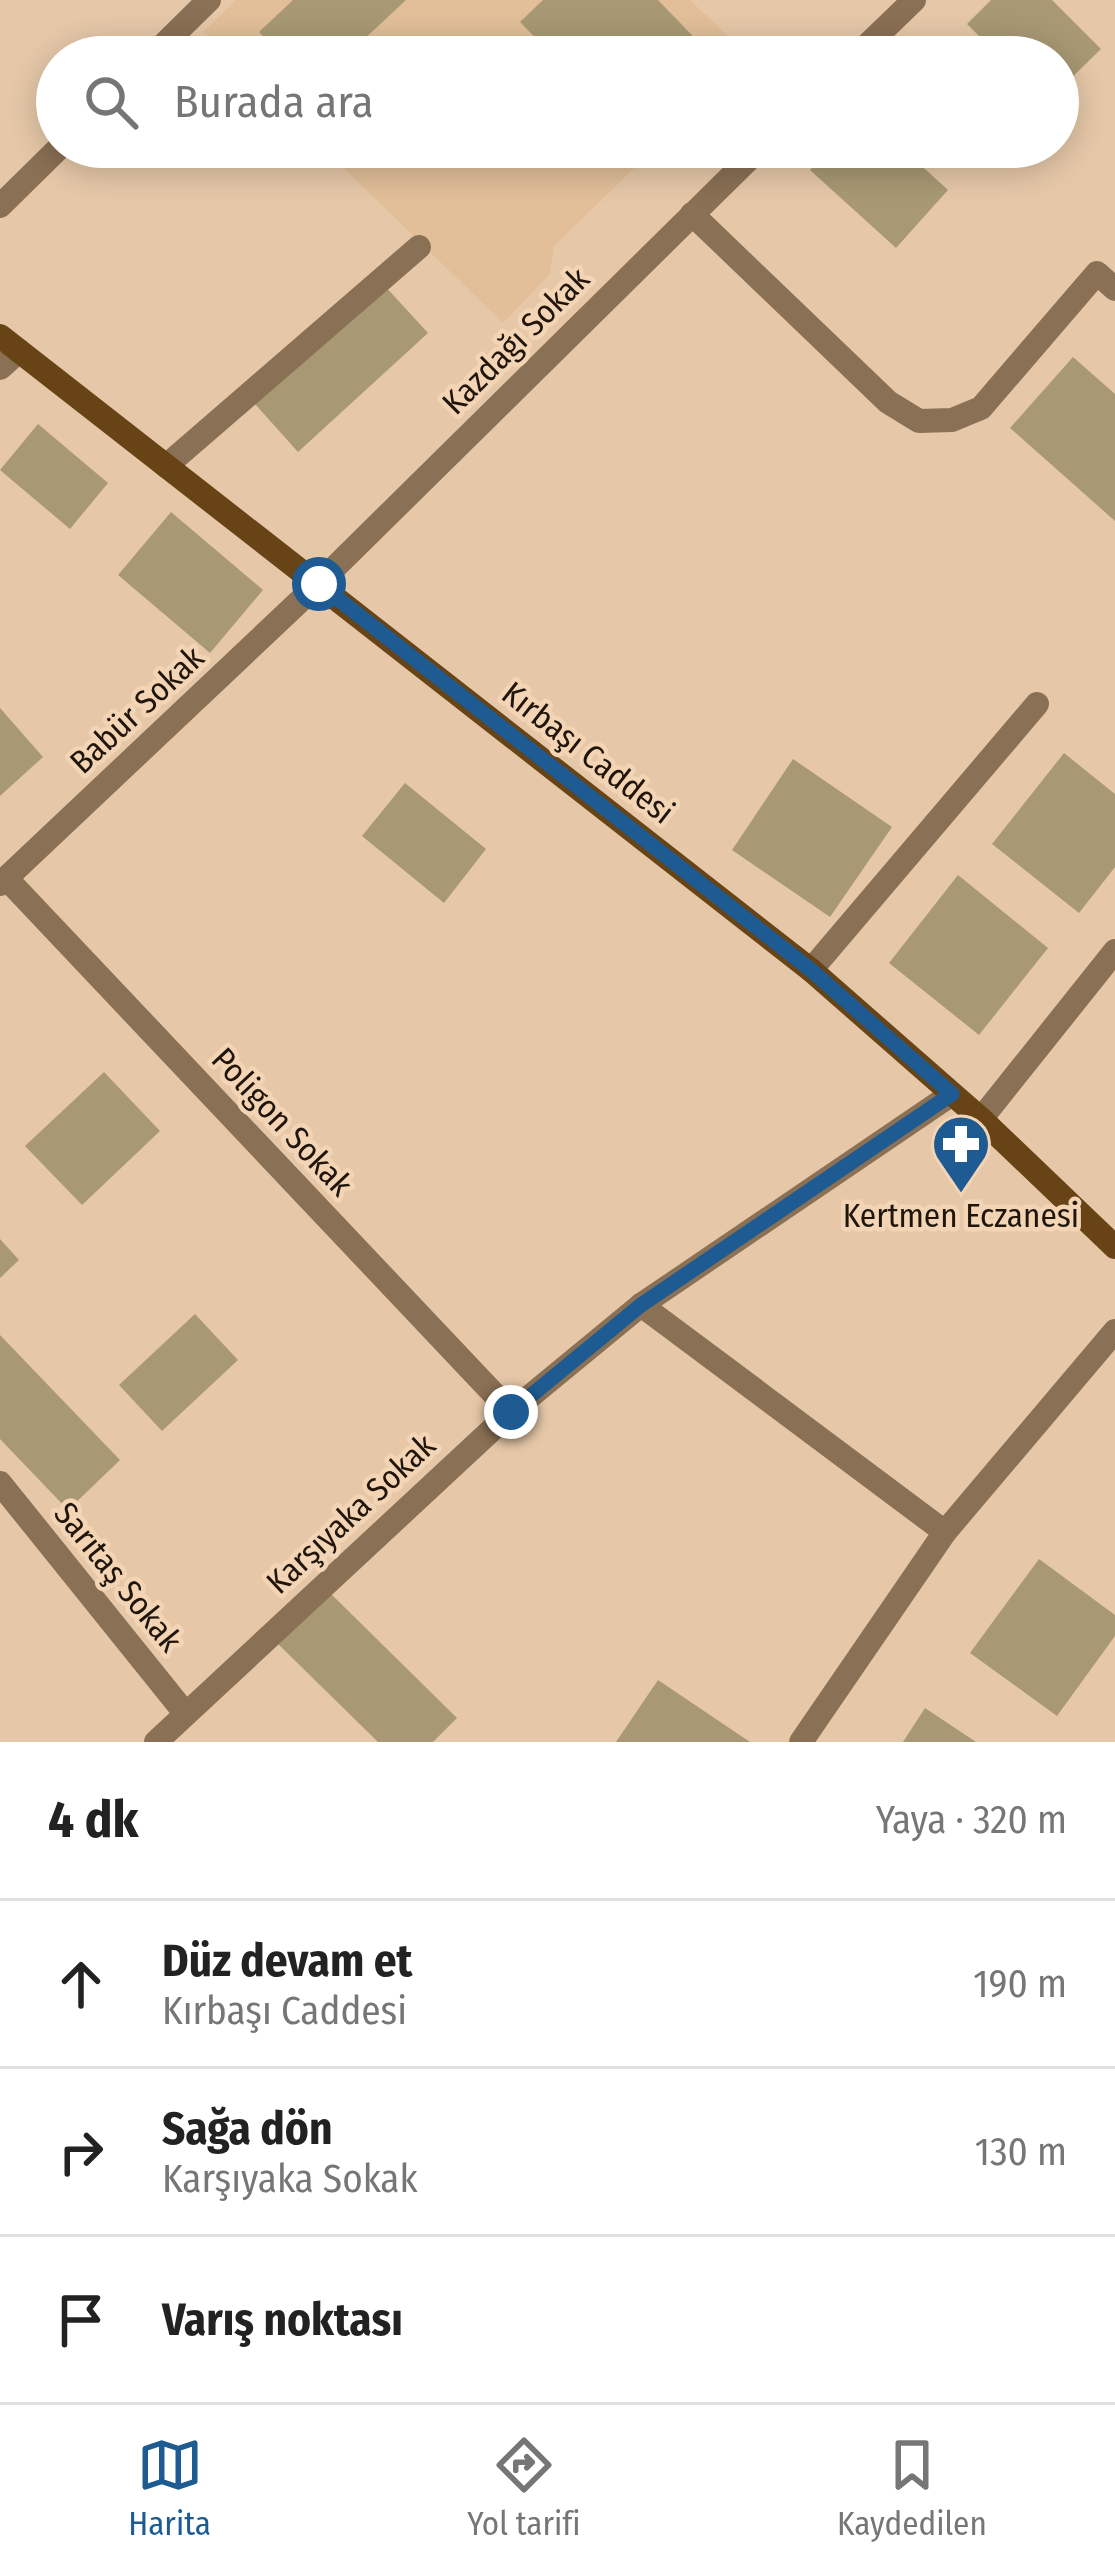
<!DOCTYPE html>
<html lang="tr">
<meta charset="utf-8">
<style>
:root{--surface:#fff;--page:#f6f6f6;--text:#222;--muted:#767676;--line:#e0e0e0;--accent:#1d5b92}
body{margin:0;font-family:"Fira Sans Condensed",sans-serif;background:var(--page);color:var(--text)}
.stop{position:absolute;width:36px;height:36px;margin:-27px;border:9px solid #1d5b92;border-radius:50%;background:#fff}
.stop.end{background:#1d5b92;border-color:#fff;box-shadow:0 3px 12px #0008}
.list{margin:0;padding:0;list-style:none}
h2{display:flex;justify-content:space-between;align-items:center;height:156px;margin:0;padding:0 48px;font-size:51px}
h2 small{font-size:39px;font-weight:400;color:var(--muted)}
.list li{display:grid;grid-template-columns:78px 1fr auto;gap:36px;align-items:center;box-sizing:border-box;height:168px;padding:0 48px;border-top:3px solid var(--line)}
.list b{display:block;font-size:45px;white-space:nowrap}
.list p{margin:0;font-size:39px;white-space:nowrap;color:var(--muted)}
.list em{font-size:39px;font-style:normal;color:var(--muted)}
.icon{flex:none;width:66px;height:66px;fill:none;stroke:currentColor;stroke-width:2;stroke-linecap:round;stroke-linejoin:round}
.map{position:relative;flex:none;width:1115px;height:1742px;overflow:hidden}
.search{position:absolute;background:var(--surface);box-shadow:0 6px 30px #0003;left:36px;right:36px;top:36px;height:132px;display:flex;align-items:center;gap:30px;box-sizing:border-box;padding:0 42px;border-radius:66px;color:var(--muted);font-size:45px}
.sheet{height:660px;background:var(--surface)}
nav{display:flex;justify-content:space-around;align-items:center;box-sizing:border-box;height:168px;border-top:3px solid var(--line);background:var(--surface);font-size:33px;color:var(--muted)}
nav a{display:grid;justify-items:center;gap:6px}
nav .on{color:var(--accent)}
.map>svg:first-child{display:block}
.built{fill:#e2bf99}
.building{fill:#a89974}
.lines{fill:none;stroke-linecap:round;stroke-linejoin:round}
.street{stroke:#8a7054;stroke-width:24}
.secondary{stroke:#674315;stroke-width:24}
.route{stroke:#1d5b92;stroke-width:15}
.labels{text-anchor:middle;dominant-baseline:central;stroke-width:9;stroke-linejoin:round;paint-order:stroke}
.street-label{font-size:33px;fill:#20150a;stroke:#f3d5b5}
.poi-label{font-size:33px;fill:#20150a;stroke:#f3d5b5}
</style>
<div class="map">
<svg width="1115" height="1742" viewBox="0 0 1115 1742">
<rect width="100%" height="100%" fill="#e6c8a8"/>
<g class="built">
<polygon points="236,0 690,0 749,56 229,57 203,32"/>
<polygon points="322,147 656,147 554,246 550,274 503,323"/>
</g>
<g class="building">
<polygon points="293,0 406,0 345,57 283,57 259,32"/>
<polygon points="543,0 658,0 713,57 554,57 520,22"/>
<polygon points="991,0 1052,0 1101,49 1058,91 1058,57 1000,57 967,24"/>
<polygon points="831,147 901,147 948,190 896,248 810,170"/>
<polygon points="384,285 428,333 298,452 255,404"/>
<polygon points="1073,357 1115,394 1115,521 1010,428"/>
<polygon points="38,424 108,483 70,529 0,470"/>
<polygon points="171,512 263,590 210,653 118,575"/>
<polygon points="0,708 43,757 0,796"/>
<polygon points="1064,753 1115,794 1115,867 1079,913 992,844"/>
<polygon points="793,759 892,827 830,917 732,850"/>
<polygon points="405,783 486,849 444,903 362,836"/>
<polygon points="958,875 1048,948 979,1035 889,963"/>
<polygon points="104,1072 160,1131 82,1205 25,1146"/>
<polygon points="0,1239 19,1260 0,1278"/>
<polygon points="195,1314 238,1360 162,1431 119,1385"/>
<polygon points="0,1335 120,1460 68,1510 0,1439"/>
<polygon points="1039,1559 1115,1615 1115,1636 1057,1716 970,1653"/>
<polygon points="327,1590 457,1718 433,1742 378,1742 276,1642"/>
<polygon points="658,1680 750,1742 616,1742"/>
<polygon points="925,1708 976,1742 903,1742"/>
</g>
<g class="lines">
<g class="street">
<polyline points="151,57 209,0"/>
<polyline points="855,57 914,0"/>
<polyline points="0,206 60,147"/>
<polyline points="692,214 888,402 919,421 952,420 981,408 1097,273 1115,289"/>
<polyline points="0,368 19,351"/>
<polyline points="166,466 419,247"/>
<polyline points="6,878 511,1412"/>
<polyline points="0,884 319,583 761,147"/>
<polyline points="811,970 1037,704"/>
<polyline points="981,1119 1115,951"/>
<polyline points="641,1305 945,1532"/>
<polyline points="0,1483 185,1713"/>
<polyline points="156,1742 511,1412 641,1305 952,1094"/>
<polyline points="801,1742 945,1532 1115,1331"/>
</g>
<polyline class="secondary" points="0,336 811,970 981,1119 1115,1247"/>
</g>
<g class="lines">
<polyline class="route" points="319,584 811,970 952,1094 641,1305 511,1412"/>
</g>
<defs>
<g id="pharmacy-pin" transform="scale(3)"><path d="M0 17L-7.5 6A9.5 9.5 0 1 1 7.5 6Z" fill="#1d5b92" stroke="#f3d5b5"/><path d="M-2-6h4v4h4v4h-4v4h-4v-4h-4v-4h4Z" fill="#fff"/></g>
</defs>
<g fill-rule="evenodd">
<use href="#pharmacy-pin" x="961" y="1144"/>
</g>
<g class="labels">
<g class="street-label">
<text transform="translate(516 341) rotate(-45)">Kazdağı Sokak</text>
<text transform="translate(137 710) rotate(-43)">Babür Sokak</text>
<text transform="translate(588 753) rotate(38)">Kırbaşı Caddesi</text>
<text transform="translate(282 1122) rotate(47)">Poligon Sokak</text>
<text transform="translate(351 1514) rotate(-43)">Karşıyaka Sokak</text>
<text transform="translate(118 1577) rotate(51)">Sarıtaş Sokak</text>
</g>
<g class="poi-label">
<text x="961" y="1216">Kertmen Eczanesi</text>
</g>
</g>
</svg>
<div class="stop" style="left:319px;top:584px"></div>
<div class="stop end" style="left:511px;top:1412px"></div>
<div class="search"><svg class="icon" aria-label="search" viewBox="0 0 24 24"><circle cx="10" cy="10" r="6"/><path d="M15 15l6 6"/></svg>Burada ara</div>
</div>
<section class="sheet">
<h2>4 dk<small>Yaya · 320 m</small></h2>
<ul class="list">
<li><svg class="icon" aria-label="ahead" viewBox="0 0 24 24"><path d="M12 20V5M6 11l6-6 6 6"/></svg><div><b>Düz devam et</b><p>Kırbaşı Caddesi</p></div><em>190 m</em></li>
<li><svg class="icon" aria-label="right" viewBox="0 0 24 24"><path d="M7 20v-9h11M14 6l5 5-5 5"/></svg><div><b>Sağa dön</b><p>Karşıyaka Sokak</p></div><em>130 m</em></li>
<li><svg class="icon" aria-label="arrive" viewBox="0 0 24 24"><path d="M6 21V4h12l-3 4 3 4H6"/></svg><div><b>Varış noktası</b></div></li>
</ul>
</section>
<nav>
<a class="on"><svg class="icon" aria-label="map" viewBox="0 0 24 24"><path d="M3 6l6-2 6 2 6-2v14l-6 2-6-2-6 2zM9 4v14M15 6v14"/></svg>Harita</a>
<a><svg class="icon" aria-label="directions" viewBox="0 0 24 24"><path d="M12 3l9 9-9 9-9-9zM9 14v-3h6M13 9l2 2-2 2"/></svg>Yol tarifi</a>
<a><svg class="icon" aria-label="saved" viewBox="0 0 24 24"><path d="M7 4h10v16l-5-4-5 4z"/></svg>Kaydedilen</a>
</nav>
